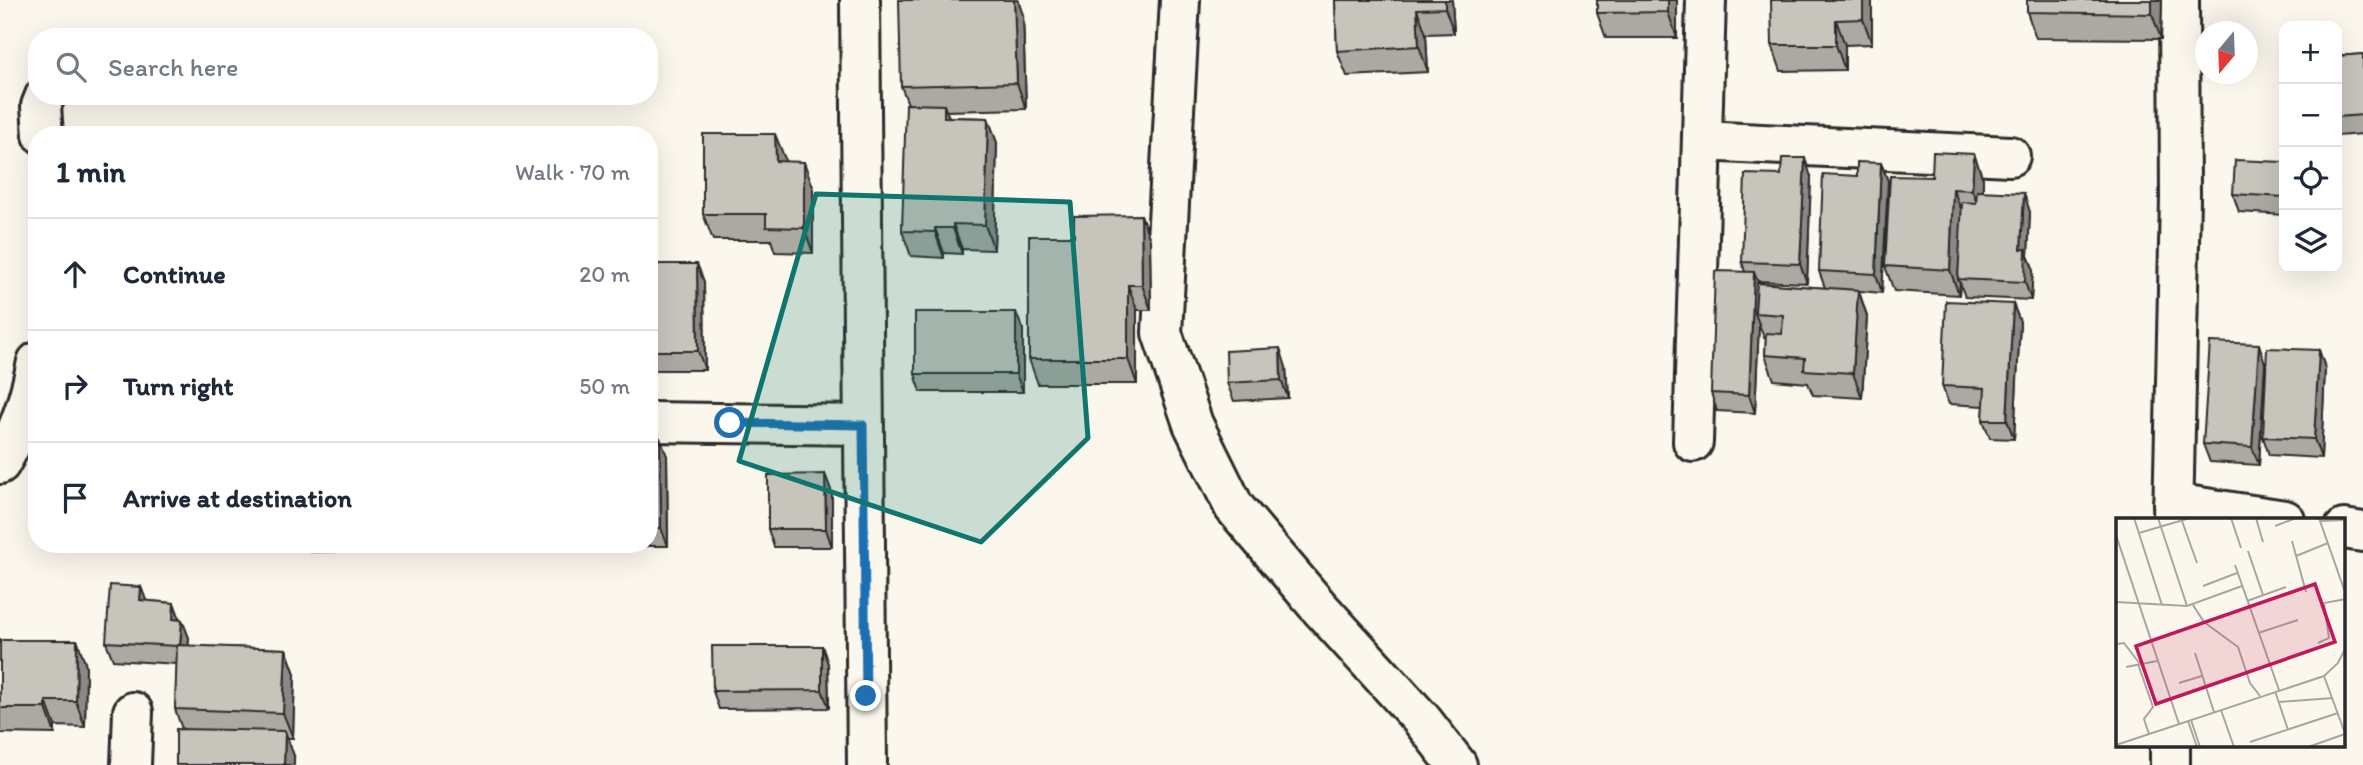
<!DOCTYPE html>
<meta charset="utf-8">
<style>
:root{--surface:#fff;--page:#f2f2f3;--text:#1f2937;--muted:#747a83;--line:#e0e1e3}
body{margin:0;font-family:Itim,sans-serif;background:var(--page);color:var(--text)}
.controls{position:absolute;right:21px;top:21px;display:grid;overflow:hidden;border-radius:14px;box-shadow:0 7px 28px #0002}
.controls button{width:63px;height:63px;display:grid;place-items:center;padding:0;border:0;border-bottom:2px solid var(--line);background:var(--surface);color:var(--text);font:35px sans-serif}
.compass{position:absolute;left:2195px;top:21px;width:63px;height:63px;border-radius:50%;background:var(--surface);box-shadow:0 7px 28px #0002;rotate:199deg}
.stop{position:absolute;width:21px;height:21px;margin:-16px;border:5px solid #1f6fb2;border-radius:50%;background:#fff}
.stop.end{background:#1f6fb2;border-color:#fff;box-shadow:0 2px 7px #0008}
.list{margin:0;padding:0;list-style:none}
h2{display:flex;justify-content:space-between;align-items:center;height:91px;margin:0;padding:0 28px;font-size:30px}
h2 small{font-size:23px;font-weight:400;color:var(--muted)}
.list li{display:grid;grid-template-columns:46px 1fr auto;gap:21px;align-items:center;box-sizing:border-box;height:112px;padding:0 28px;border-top:2px solid var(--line)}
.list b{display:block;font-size:26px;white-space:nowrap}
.list em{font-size:23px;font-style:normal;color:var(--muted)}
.icon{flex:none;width:38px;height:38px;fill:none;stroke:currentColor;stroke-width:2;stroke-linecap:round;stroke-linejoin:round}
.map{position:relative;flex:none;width:2363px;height:765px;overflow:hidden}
.search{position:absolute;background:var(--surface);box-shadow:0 7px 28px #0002;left:28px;top:28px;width:630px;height:77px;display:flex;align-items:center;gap:18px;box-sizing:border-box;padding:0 24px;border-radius:28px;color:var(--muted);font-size:26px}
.panel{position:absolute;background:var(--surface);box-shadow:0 7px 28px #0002;left:28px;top:126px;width:630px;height:427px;border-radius:28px}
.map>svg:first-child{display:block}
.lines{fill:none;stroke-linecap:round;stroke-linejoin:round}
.minor-casing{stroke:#2b2b2b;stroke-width:44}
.minor{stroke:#fbf7ec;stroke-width:38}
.wall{fill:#aba9a2;stroke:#2b2b2b;stroke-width:2}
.shaded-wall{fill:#8b8984;stroke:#2b2b2b;stroke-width:2}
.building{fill:#c7c4bc;stroke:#2b2b2b;stroke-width:2}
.route{stroke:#1f6fb2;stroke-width:9}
.marked{fill:#0f766e;fill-opacity:0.2;stroke:#0f766e;stroke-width:5;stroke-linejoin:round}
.inset-road{fill:none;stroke:#a8a59f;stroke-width:2}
.view{fill:#c2185b;fill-opacity:0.15;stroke:#c2185b;stroke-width:3.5}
.inset-edge{fill:none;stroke:#2b2b2b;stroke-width:3.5}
</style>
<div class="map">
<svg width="2363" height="765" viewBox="0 0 2363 765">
<rect width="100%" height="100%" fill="#fbf7ec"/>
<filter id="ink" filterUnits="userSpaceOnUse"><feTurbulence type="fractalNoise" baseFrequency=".0143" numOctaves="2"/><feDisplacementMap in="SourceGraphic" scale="14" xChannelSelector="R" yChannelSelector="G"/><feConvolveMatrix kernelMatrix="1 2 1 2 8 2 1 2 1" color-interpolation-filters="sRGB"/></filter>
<g filter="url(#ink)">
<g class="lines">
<g class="minor-casing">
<g id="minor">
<polyline points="860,0 867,765"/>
<polyline points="1180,0 1162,333 1193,424 1234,507 1318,606 1422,720 1457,765"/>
<polyline points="43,135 41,106 45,96"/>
<polyline points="1702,141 2010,156"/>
<polyline points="649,422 863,425"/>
<polyline points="1693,442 1706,0"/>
<path d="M0,464C19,433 30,398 37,362"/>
<polyline points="2173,503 2285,520"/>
<polyline points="2173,520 2180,198 2179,0"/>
<polyline points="2344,529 2363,532"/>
<polyline points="131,765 133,712"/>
<polyline points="2170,765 2170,746"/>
</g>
</g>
<use href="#minor" class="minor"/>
</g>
<g class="wall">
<polygon points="1335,0 1452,0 1454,33 1426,34 1428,72 1347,76 1337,51"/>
<polygon points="1597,0 1677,0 1677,38 1606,38 1597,13"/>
<polygon points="1872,0 1872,44 1845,45 1845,70 1781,71 1772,45"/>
<polygon points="2162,0 2161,39 2036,38 2027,12"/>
<polygon points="1023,15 1026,109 946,111 949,117 988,118 997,143 994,250 962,249 962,254 944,253 944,258 911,256 902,231 908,104 901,86"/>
<polygon points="2363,54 2363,134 2337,136 2337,56"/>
<polygon points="1974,154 1983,179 1983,192 2030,212 2028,256 2033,268 2031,300 1965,297 1960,283 1959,295 1894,291 1885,266 1932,177"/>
<polygon points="785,159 785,161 813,187 813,253 775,252 771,240 713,240 703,214"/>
<polygon points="2284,162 2284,215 2239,212 2233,194"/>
<polygon points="1881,163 1888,181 1882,293 1859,291 1867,316 1862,398 1813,395 1808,383 1774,380 1765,355 1766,338 1764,338 1759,324 1755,413 1717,411 1711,393 1745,272 1742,262 1811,177 1807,283 1757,281 1758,283 1825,288 1819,271 1857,176"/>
<polygon points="1141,215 1150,240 1151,310 1137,310 1137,384 1038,384 1029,359 1074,236"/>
<polygon points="649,264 697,264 704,282 705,370 650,370 649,367"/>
<polygon points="2013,304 2020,322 2014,439 1990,438 1983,420 1984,406 1949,404 1942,386"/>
<polygon points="1023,330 1023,392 921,392 915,374"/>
<polygon points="2319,350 2325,368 2321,458 2269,455 2263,437"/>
<polygon points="2265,363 2259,465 2210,462 2203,444"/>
<polygon points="1286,367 1288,398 1234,401 1227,383"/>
<polygon points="649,438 667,456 668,546 617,546 616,544 649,544"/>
<polygon points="825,474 832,493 832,547 774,547 768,529"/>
<polygon points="307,544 361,544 362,551 310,552"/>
<polygon points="141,587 146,601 174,603 180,619 182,620 189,638 188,646 286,649 295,674 293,738 287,738 294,756 182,729 175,709 177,664 113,660 106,642"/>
<polygon points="0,640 77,640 86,666 85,727 55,726 55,734 0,733"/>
<polygon points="822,646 828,664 829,708 719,709 713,691"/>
</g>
<g class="shaded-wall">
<polygon points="1014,0 1018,0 1023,15 1026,109 1017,83"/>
<polygon points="1445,0 1452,0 1454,33 1445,8"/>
<polygon points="1668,0 1677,0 1677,38 1668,12"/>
<polygon points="1863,0 1872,0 1872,44 1863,19"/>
<polygon points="2152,0 2162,0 2161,39 2152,14"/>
<polygon points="1417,9 1426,34 1428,72 1419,46"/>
<polygon points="1836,20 1845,45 1845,70 1836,45"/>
<polygon points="944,105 954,130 944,117"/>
<polygon points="988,118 997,143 994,250 985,225"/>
<polygon points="775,134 785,159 785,187 776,161"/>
<polygon points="1974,154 1983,179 1982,215 1972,190"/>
<polygon points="1805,158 1811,177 1807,283 1800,264"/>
<polygon points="804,162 813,187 813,253 804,228"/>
<polygon points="1881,163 1888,181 1882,293 1876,274"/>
<polygon points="1953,189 1963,214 1958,279 1960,283 1959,295 1950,270"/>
<polygon points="2024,193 2030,212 2028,256 2033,268 2031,300 2025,282 2021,249"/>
<polygon points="1141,215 1150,240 1151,310 1142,285"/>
<polygon points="953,224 962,249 962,254 953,228"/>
<polygon points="935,228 944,253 944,258 935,232"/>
<polygon points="697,264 704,282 705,370 698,351"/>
<polygon points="1754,272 1761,290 1755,313 1759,324 1755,413 1749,395"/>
<polygon points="1128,285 1137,310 1137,384 1128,359"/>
<polygon points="1858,290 1867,316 1862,398 1853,373"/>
<polygon points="2013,304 2020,322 2014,439 2007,420"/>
<polygon points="1016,312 1023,330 1023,392 1016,374"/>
<polygon points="2259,344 2265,363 2259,465 2252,447"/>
<polygon points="1280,348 1286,367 1288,398 1281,380"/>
<polygon points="2319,350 2325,368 2321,458 2314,439"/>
<polygon points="660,438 667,456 668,546 661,528"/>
<polygon points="825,474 832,493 832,547 826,529"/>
<polygon points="141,587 148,605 140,600"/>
<polygon points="174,603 180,621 173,619"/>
<polygon points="182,620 189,638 187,665 180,646"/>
<polygon points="77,640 86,666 85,727 76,701"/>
<polygon points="822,646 828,664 829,708 822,690"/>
<polygon points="286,649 295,674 293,738 283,713"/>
<polygon points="46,701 55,726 55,734 46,708"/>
<polygon points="285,731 294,756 294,765 284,765"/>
</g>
<g class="building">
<polygon points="899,0 1014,0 1017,83 901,86"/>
<polygon points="1335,0 1445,0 1445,8 1417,9 1419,46 1337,51"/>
<polygon points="1597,0 1668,0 1668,12 1597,13"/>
<polygon points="1771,0 1863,0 1863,19 1836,20 1836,45 1772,45"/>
<polygon points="2027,0 2152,0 2152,14 2027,12"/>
<polygon points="2363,54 2363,115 2337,117 2337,56"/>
<polygon points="906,104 944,105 944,117 988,118 985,225 953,224 953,228 935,228 935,232 902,231"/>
<polygon points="703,134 775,134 776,161 804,162 804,228 766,227 766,214 703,214"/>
<polygon points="1933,152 1974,154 1972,190 1953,189 1950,270 1885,266 1890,176 1932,177"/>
<polygon points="1782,158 1805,158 1800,264 1742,262 1745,174 1781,175"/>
<polygon points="2235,160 2284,162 2284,197 2233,194"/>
<polygon points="1857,162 1881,163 1876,274 1819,271 1823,174 1857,176"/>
<polygon points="1977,191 2024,193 2021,249 2026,249 2025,282 1958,279 1962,202 1976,203"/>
<polygon points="1141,215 1142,285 1128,285 1128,359 1029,359 1029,236 1074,236 1074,216"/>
<polygon points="649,264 697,264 698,351 649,351"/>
<polygon points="1715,271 1754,272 1749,395 1711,393"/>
<polygon points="1757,283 1858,290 1853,373 1804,370 1805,358 1765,355 1766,333 1782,334 1783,315 1755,313"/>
<polygon points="1946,301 2013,304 2007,420 1983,420 1985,388 1942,386"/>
<rect x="915" y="312" width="101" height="62"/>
<polygon points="2210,342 2259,344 2252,447 2203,444"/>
<polygon points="1280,348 1281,380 1227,383 1226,351"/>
<polygon points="2267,348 2319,350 2314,439 2263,437"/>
<polygon points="649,438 660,438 661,528 649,528"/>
<polygon points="825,474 826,529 768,529 768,475"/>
<polygon points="110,585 141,587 140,600 174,603 173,619 182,620 180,645 177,646 106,642"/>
<polygon points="0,640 77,640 76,701 46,701 46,708 0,708"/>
<polygon points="177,645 286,649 283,713 175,709"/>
<polygon points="712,646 822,646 822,690 713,691"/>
<polygon points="176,729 285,731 284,765 176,765"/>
</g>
</g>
<g class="lines" filter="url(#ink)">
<polyline class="route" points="730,423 863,425 866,696"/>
</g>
<path class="marked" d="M816,194L1070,202L1088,438L981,542L739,461Z"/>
<g transform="translate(2116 518)">
<rect width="229" height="229" fill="#fbf7ec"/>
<path class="inset-road" d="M18,0L46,87M42,0L71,88M115,0L125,30M140,0L147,24M203,0L230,77M66,3L81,45M204,3L230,2M159,8L180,0M23,15L74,0M0,17L63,206M176,23L190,74M132,33L147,77M180,38L212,25M119,47L163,172M87,68L121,55M131,83L170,69M0,84L71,88L126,68M77,87L88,104L122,129L134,165L144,178M142,115L182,102M202,125L213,120L208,85L230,81M0,126L8,125L24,146M79,135L98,194M22,146L37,189L28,201L33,216M10,149L41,143M208,158L230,218M63,165L86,158M159,173L172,212M163,184L217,180M105,192L118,229M75,202L84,229M72,203L81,229M134,224L222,195M0,227L208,158L222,145L230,129M192,229L229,216"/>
<path class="view" d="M199,66L219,124L40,186L20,128Z"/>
<rect width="229" height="229" class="inset-edge"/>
</g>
</svg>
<div class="controls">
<button>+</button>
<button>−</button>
<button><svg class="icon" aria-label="locate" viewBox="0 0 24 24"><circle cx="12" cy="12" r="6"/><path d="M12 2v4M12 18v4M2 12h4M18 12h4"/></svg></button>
<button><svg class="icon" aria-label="layers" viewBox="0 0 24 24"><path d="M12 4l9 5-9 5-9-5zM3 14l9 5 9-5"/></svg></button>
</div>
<svg class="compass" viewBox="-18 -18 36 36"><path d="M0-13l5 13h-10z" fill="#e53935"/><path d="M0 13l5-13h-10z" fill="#747a83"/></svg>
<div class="stop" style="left:730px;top:423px"></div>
<div class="stop end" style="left:866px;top:696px"></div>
<div class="search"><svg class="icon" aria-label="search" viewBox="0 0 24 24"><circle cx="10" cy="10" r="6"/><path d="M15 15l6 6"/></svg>Search here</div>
<section class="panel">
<h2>1 min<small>Walk · 70 m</small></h2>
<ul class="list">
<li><svg class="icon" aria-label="ahead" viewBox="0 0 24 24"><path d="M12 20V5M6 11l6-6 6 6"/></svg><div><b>Continue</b></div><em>20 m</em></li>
<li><svg class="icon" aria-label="right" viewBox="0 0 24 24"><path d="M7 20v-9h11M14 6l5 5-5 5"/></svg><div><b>Turn right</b></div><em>50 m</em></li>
<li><svg class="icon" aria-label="arrive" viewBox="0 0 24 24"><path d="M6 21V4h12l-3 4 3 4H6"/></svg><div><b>Arrive at destination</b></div></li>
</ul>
</section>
</div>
